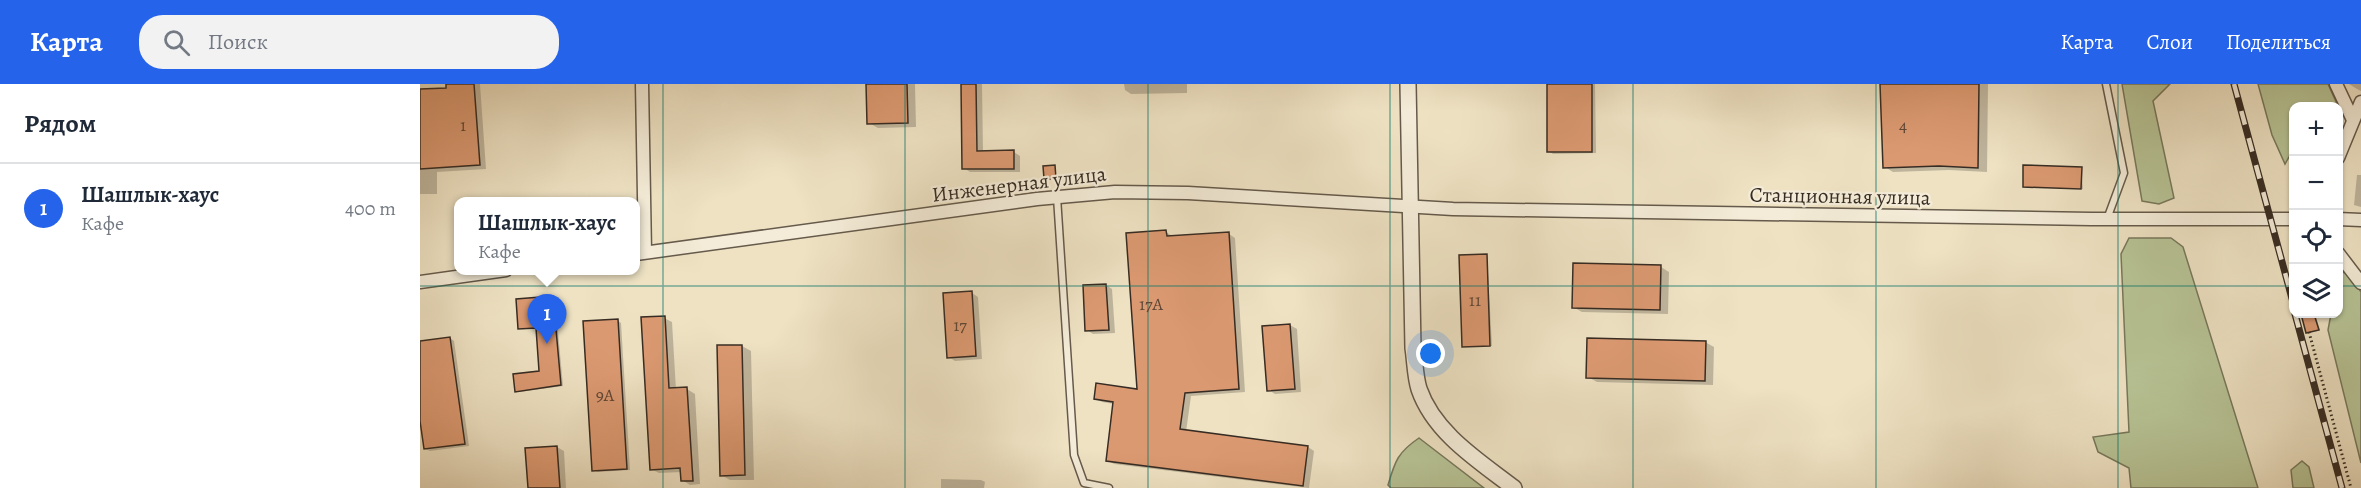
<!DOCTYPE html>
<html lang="ru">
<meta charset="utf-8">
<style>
:root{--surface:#fff;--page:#f2f2f3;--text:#1f2937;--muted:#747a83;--line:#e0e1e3;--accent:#2563eb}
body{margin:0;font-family:Alegreya,serif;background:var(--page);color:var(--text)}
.controls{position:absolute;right:18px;top:18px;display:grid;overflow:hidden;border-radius:12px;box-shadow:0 2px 4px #0004}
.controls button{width:54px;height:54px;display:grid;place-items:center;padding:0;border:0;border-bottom:2px solid var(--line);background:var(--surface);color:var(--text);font:30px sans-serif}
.you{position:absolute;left:1011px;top:270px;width:21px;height:21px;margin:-15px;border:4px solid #fff;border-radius:50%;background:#1a73e8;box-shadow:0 0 0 9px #1a73e833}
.badge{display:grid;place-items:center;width:39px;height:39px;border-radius:50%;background:var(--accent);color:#fff;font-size:20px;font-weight:700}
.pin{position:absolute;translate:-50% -50px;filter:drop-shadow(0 2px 3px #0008)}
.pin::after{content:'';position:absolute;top:32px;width:21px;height:18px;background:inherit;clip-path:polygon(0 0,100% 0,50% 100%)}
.popup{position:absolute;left:34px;top:113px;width:186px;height:78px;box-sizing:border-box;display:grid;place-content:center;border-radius:12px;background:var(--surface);filter:drop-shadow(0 2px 4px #0005);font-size:20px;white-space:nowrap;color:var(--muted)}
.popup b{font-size:22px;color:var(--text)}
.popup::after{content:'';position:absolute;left:50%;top:100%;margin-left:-12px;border:12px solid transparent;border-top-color:var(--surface)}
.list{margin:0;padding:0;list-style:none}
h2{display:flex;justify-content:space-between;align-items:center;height:78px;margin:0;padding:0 24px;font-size:26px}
h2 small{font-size:20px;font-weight:400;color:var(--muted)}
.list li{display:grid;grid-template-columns:39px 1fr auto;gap:18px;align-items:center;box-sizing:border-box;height:90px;padding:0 24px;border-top:2px solid var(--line)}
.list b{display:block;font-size:22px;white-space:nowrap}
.list p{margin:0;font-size:20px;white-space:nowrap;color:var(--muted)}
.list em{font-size:20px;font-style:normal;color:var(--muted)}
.icon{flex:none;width:33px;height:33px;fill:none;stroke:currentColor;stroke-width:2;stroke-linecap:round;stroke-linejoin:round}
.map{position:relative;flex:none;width:1941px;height:404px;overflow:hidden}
header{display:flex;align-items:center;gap:36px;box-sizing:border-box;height:84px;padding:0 30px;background:var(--accent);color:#fff}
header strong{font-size:28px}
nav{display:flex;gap:33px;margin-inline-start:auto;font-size:21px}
.search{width:420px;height:54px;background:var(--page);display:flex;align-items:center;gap:15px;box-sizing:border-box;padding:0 21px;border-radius:24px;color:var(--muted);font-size:22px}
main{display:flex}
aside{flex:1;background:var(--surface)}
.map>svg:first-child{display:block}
.green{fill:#b7c395;stroke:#77785c;stroke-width:1.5}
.shadow{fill:#0003}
.building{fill:#db9971;stroke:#372c23;stroke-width:1.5}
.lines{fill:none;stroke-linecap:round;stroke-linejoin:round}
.service-casing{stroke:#655a4b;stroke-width:9}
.minor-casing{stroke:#655a4b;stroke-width:15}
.tertiary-casing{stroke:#655a4b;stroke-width:18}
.path{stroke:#372c23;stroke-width:3;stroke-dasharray:1.5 3;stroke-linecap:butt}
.service{stroke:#f4ecd8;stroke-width:6}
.minor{stroke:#f4ecd8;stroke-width:12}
.tertiary{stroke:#f4ecd8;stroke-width:15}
.rail-casing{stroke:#372c23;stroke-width:7}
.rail{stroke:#f4ecd8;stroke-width:4.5;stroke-dasharray:14;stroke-linecap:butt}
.grid{fill:none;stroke:#0f766e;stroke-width:1.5;stroke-opacity:0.55}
.labels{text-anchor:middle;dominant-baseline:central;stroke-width:4.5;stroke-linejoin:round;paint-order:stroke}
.number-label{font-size:18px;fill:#604736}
.street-label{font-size:21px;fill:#372c23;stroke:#f4ecd8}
</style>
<header>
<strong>Карта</strong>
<div class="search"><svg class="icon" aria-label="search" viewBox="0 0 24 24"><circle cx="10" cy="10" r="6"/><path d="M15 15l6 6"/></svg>Поиск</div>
<nav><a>Карта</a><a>Слои</a><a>Поделиться</a></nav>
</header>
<main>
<aside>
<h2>Рядом<small></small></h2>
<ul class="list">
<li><span class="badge">1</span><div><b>Шашлык-хаус</b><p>Кафе</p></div><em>400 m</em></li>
</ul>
</aside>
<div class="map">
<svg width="1941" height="404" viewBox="0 0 1941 404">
<rect width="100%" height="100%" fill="#eee2c3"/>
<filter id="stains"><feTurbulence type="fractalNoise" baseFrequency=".00333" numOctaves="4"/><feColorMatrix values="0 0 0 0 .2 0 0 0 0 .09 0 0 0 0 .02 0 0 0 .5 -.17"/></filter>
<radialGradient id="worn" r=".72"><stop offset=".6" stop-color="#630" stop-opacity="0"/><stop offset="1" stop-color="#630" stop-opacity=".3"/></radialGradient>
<g class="green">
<polygon points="1702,0 1750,0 1733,17 1754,114 1739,120 1722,117"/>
<polygon points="1838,0 1908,0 1918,22 1874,22 1873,54 1871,58 1873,66 1865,80 1852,51"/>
<polygon points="1709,154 1751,154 1763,163 1838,404 1711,404 1709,384 1678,368 1673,353 1709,348 1701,170"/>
<polygon points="1919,188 1929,189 1941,208 1941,379 1908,246 1911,230 1918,230"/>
<path d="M999,354L1064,404H971L968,401C975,377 978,368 999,354Z"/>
<polygon points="1882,377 1889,383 1894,404 1873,404 1871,386"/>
</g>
<g class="shadow">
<polygon points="27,0 60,0 66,85 17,88 17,110 0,110 0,7 28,6"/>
<polygon points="448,0 495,0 496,43 458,44 449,39"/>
<polygon points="542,0 562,0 563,68 594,68 600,72 600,88 550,88 544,84"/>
<polygon points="704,0 767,0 767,9 711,10 705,6"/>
<polygon points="1129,0 1175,0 1176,69 1133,70 1129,67"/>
<polygon points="1462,0 1568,0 1567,88 1529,86 1473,88 1465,83"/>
<polygon points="1929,0 1941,0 1941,7 1937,5"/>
<polygon points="1661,85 1663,105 1604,102"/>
<polygon points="1937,91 1941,91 1941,123 1934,121"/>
<polygon points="746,148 752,152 809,150 815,154 825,308 771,312 766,348 888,363 894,367 889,404 694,380 687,376 694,320 682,318 676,315 719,306"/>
<polygon points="1067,172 1072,262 1045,263"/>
<polygon points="1241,183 1249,188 1248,230 1162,228 1153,223"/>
<polygon points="686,201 692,205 695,249 673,250 667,246"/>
<polygon points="552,209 558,213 562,275 535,277 529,273"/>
<polygon points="132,214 135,215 143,302 99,308 97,307 121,288 117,244 100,244"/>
<polygon points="1882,230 1895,230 1900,246 1887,248"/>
<polygon points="244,234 252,238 256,306 267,305 275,310 280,400 270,401 262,396 262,388 239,389 231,385"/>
<polygon points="197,236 201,239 210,386 178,388 173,386"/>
<polygon points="870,241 877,245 881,308 855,310 849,306"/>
<polygon points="30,254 34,257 49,362 10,367 5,365 0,326 0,258"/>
<polygon points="1285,258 1294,263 1293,301 1177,298 1168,293"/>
<polygon points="322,262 331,267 334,396 310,396 301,391 298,263"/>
<polygon points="137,363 144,367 146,404 109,404"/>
<polygon points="521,395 561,396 565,398 564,404 521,404"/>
</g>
<g class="building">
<polygon points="26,0 54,0 60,81 0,85 0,5 26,4"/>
<polygon points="446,0 487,0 488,39 447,40"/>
<polygon points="541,0 556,0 557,67 594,66 594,85 542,85"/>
<rect x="1127" y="0" width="45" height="68"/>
<polygon points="1460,0 1559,0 1558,84 1519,82 1463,84"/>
<polygon points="635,81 636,95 624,95 623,82"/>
<polygon points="1603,81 1662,83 1661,105 1603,103"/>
<polygon points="746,146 747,152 809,148 819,305 765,309 760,345 888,362 883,402 686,377 693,318 674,315 676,299 717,305 706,149"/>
<polygon points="1067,170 1070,262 1042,263 1039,171"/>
<polygon points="1153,179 1241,181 1240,226 1152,224"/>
<polygon points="686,200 689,246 665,247 663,201"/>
<polygon points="552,207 556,272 527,274 523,209"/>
<polygon points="133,212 141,301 95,308 93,290 119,287 116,244 98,245 96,215"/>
<polygon points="1881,230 1894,230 1899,246 1886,249"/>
<polygon points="245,232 249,304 267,303 273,397 261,397 260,384 230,386 221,233"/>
<polygon points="198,235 207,385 172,387 163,237"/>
<polygon points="870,240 875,305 847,307 842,242"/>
<polygon points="30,253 45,360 4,365 0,337 0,257"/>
<polygon points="1167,254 1286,257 1285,297 1166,294"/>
<polygon points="297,261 322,261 325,391 300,392"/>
<polygon points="137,362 140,404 108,404 105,364"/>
</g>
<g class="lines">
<g class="service-casing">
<g id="service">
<polyline points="1686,0 1704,89 1687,135"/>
<polyline points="637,113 654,371 664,399 689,404"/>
</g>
</g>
<g class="minor-casing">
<g id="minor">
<polyline points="222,0 225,168"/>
<polyline points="1916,0 1933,36"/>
<polyline points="1918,74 1941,18"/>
<polyline points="1918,135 1941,136"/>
<polyline points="1918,169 1941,199"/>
<polyline points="216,170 617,115 695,108 768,109 1033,125 1671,135 1874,135"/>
<polyline points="0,198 86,186"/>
</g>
</g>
<g class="tertiary-casing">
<path id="tertiary" d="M988,0L993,264C995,277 995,292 999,305C1014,349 1059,377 1094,404"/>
</g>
<polyline class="path" points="1889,248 1931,404"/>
<use href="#service" class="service"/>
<use href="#minor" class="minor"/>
<use href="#tertiary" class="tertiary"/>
<g class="rail-casing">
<g id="rail">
<polyline points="1814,0 1874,222"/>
<polyline points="1875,230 1922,404"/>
</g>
</g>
<use href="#rail" class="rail"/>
</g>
<path class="grid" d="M243,0V404M485,0V404M728,0V404M970,0V404M1213,0V404M1456,0V404M1698,0V404M0,202H1874M1918,202H1941"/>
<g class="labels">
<g class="number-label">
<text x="43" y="41">1</text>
<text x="1483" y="41">4</text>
<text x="1055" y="216">11</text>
<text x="731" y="220">17А</text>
<text x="540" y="241">17</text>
<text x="185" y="311">9А</text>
</g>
<g class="street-label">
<text transform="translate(599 100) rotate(-7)">Инженерная улица</text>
<text transform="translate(1420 112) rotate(1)">Станционная улица</text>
</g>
</g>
<rect width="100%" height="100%" filter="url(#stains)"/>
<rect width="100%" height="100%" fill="url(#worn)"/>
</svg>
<div class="controls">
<button>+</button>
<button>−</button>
<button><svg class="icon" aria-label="locate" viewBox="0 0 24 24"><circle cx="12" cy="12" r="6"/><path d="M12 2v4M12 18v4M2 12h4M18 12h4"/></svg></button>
<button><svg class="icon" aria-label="layers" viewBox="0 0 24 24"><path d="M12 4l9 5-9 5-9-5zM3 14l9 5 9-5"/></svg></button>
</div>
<div class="you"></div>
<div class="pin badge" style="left:127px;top:260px">1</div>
<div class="popup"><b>Шашлык-хаус</b>Кафе</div>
</div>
</main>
